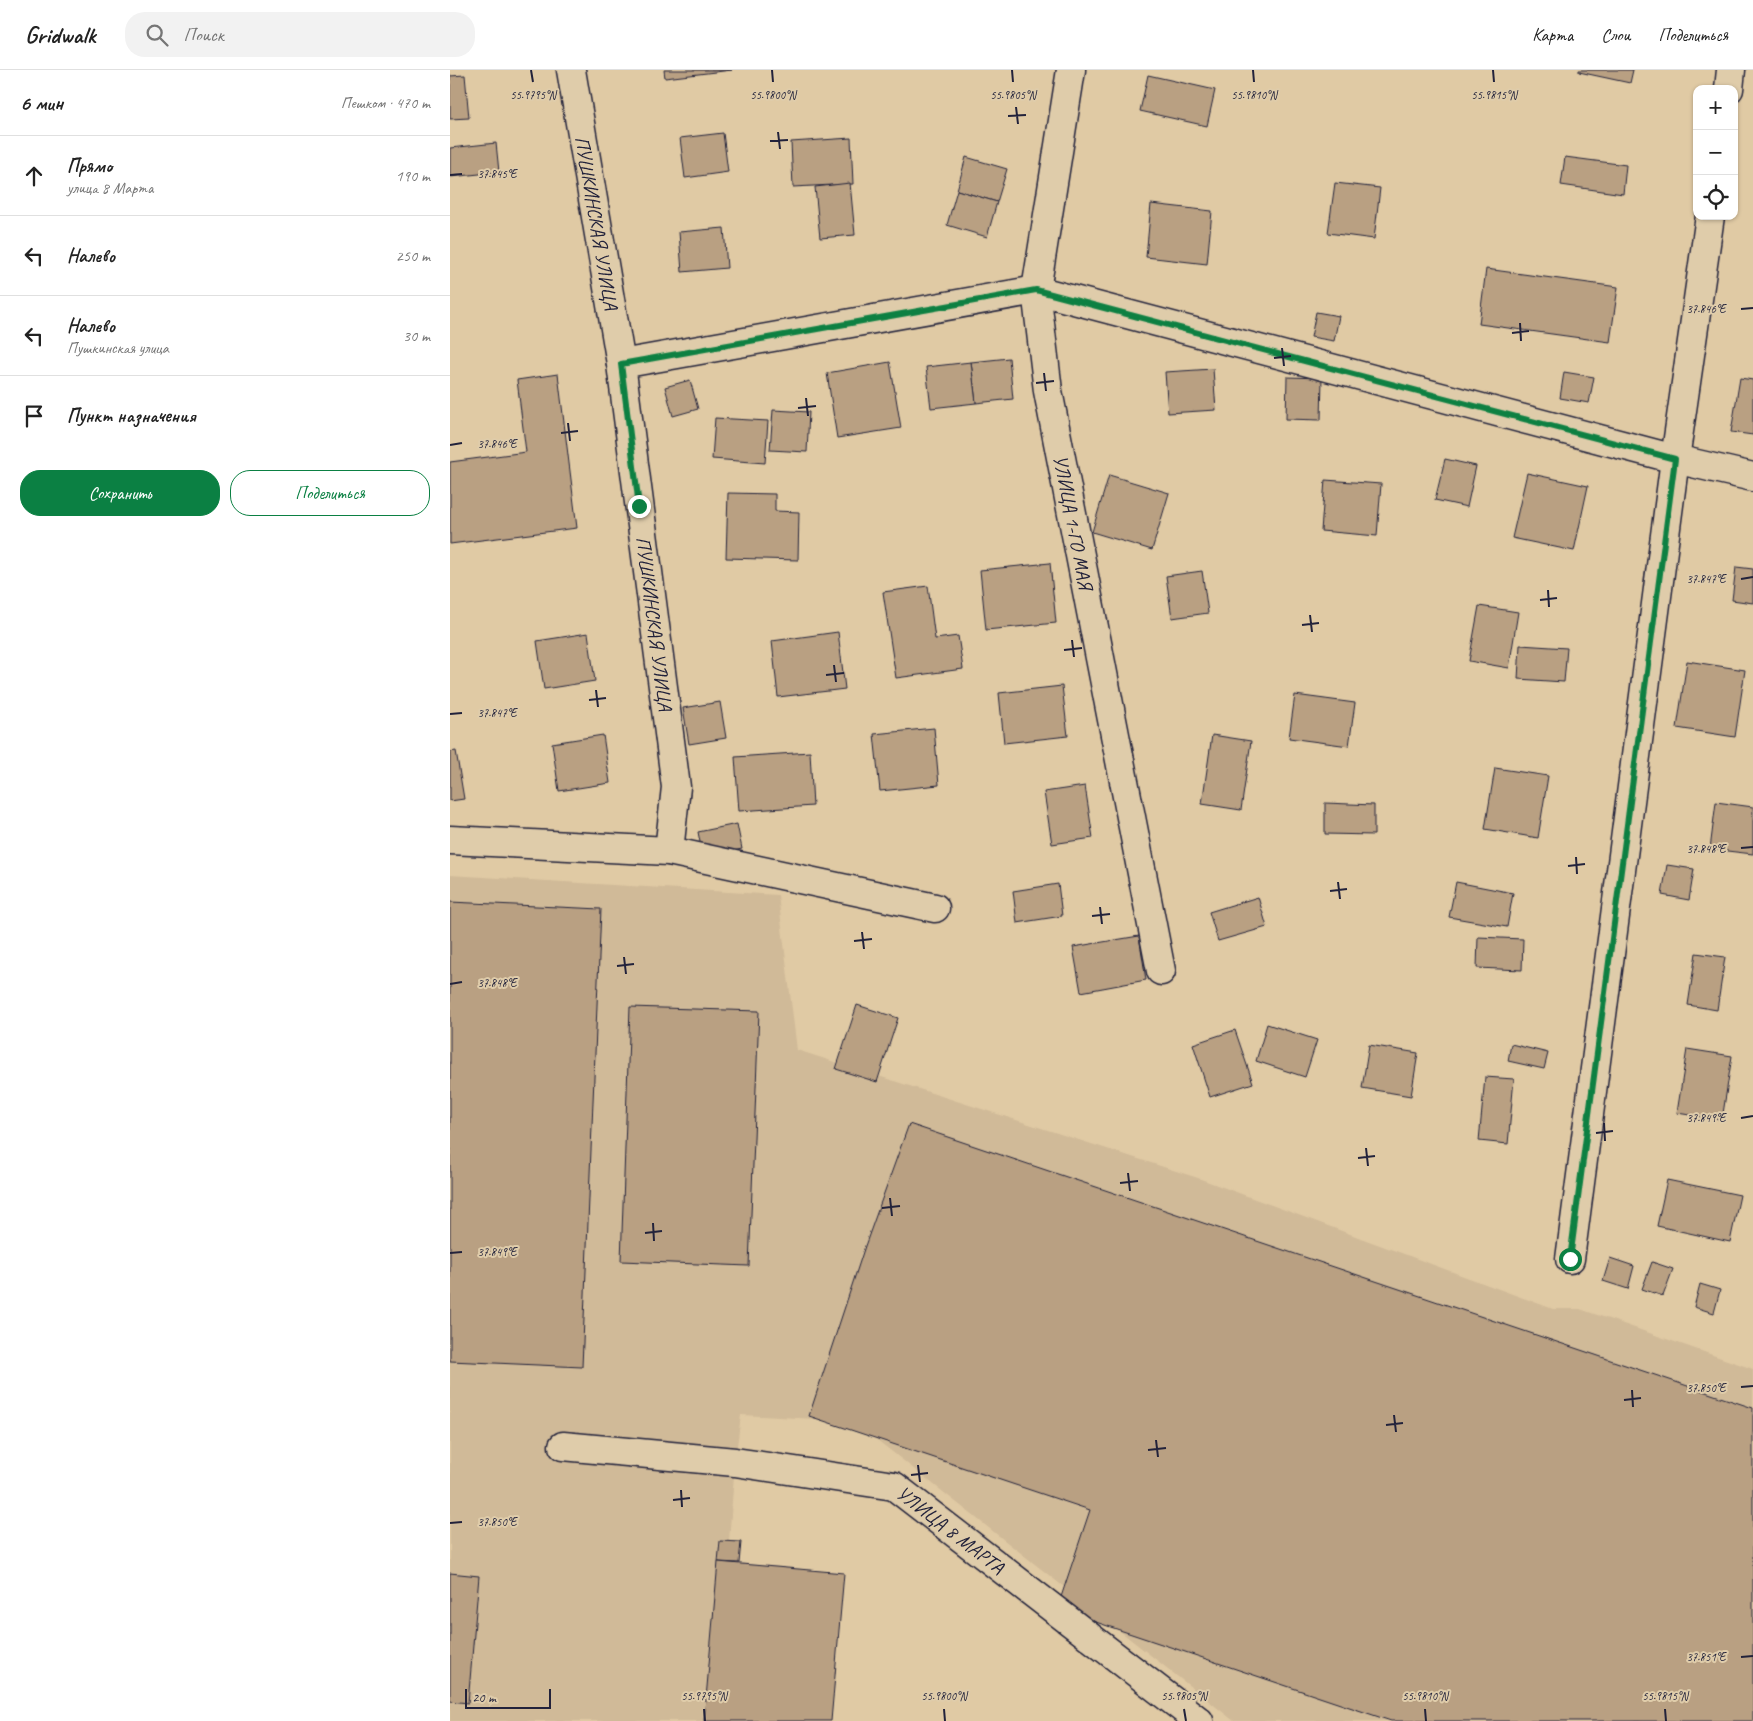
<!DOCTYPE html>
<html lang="ru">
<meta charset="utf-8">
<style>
:root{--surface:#fff;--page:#f2f2f2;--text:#222;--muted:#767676;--line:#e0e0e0;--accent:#0b8043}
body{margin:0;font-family:Caveat,sans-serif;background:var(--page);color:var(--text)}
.controls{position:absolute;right:15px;top:15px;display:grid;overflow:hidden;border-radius:10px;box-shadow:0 1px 4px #0004}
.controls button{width:45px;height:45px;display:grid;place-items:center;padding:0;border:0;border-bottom:1px solid var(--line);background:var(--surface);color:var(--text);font:25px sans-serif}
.scale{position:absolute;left:15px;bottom:12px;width:86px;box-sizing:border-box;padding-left:5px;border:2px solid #22223b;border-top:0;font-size:14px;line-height:18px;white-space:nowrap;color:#22223b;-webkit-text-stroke:4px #dfccaa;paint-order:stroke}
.stop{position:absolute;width:15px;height:15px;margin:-11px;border:4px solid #0b8043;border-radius:50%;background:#fff}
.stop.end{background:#0b8043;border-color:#fff;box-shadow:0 1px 5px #0008}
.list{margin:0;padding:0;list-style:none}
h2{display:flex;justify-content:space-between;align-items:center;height:65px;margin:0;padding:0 20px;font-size:21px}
h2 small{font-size:16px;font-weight:400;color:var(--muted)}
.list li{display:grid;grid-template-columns:32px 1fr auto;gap:15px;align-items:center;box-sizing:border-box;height:80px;padding:0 20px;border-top:1px solid var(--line)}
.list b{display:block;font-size:19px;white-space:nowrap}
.list p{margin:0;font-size:16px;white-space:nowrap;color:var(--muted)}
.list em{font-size:16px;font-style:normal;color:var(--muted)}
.actions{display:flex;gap:10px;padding:15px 20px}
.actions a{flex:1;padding:11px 0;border:1px solid var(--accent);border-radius:20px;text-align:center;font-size:18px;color:var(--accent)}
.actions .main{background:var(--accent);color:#fff}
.icon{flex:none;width:28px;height:28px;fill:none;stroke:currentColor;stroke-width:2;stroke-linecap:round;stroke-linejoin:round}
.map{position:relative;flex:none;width:1303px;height:1651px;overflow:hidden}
header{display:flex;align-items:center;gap:30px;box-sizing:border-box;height:70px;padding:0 25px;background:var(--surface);border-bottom:1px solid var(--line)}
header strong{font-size:24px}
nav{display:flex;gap:28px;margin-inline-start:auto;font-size:18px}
.search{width:350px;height:45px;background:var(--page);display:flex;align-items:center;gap:12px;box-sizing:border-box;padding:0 18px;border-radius:20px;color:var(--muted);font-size:19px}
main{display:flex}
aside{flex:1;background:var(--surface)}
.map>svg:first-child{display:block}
.built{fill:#d0ba98}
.building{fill:#b9a082;stroke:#22223b}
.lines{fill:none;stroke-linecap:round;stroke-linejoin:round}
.minor-casing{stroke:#22223b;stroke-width:31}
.minor{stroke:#dfccaa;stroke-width:28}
.route{stroke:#0b8043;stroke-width:6}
.ticks{fill:none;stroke:#22223b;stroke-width:2}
.labels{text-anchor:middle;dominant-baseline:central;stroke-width:4;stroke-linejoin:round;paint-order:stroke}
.street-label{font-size:20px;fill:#22223b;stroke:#dfccaa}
.ticks-label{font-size:12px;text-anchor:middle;fill:#22223b;stroke:#dfccaa;stroke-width:4;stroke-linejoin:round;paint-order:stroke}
</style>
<header>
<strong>Gridwalk</strong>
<div class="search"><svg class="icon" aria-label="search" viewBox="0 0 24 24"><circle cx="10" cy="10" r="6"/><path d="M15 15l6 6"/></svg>Поиск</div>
<nav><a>Карта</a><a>Слои</a><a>Поделиться</a></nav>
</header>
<main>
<aside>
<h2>6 мин<small>Пешком · 470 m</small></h2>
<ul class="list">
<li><svg class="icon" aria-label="ahead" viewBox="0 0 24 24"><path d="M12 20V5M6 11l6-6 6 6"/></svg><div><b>Прямо</b><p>улица 8 Марта</p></div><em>190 m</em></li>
<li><svg class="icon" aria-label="left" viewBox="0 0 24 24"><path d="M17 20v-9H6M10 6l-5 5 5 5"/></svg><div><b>Налево</b></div><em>250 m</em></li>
<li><svg class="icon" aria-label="left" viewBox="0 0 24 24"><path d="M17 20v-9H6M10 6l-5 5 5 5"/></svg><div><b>Налево</b><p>Пушкинская улица</p></div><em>30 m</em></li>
<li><svg class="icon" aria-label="arrive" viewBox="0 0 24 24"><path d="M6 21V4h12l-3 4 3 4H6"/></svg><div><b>Пункт назначения</b></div></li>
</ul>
<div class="actions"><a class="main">Сохранить</a><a>Поделиться</a></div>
</aside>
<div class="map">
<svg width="1303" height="1651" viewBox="0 0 1303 1651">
<rect width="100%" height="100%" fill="#e0caa4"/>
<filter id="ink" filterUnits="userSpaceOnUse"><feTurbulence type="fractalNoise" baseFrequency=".02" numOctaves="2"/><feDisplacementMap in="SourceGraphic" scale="10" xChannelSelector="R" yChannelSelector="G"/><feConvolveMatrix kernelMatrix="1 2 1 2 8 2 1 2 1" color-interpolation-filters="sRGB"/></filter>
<g filter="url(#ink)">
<polygon class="built" points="0,805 328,825 347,980 748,1108 1103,1239 1130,1239 1303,1299 1303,1651 784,1651 403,1351 291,1345 285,1392 279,1471 291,1472 289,1493 394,1503 381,1651 0,1651"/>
<g class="building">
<polygon points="214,0 282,0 215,8"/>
<polygon points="1129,0 1183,0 1180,13 1129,2"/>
<polygon points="15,5 19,48 0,49 0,6"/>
<polygon points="698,5 765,20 757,56 690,41"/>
<polygon points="273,63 278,102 235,108 230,68"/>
<polygon points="401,68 403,114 343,117 341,72"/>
<polygon points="46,73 49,102 0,107 0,78"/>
<polygon points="516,87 557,99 547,132 507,120"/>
<polygon points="1115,87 1176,95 1173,124 1111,115"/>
<polygon points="400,113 405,165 370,168 365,117"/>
<polygon points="885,113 930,118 924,169 878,163"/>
<polygon points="507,120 547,132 537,167 497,155"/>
<polygon points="701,134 762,141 757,194 696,187"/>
<polygon points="274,158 277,198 232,202 229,162"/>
<polygon points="1036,199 1168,217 1160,272 1029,254"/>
<polygon points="866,242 889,246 884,271 861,267"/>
<polygon points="559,288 563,329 526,333 521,292"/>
<polygon points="440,292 451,358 387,368 377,303"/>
<polygon points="521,292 526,333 481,338 476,297"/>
<polygon points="763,299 766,340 718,343 715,302"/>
<polygon points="1114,302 1144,307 1139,333 1110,328"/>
<polygon points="108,304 127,458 0,474 0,392 76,382 67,310"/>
<polygon points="837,307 872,308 871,350 836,349"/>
<polygon points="1290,308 1303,310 1303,365 1281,362"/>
<polygon points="240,310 248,339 223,346 215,317"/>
<polygon points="323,340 359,342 357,382 320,380"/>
<polygon points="265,348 318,351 315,393 262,389"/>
<polygon points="995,389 1026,396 1017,437 985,430"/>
<polygon points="1077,403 1138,416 1124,481 1062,468"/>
<polygon points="659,405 719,423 702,480 642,462"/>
<polygon points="875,410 931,414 927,466 871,461"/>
<polygon points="278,423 325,424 325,441 349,442 348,490 276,488"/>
<polygon points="600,493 606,553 536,560 530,500"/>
<polygon points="1286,497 1303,499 1303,533 1282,530"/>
<polygon points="752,501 758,543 722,548 716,506"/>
<polygon points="478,516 485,569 508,566 513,599 446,608 433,522"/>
<polygon points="1029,536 1068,542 1059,598 1019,591"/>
<polygon points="388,562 395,619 328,627 322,571"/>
<polygon points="138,563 145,611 94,619 87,571"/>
<polygon points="1070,575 1117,578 1114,612 1068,609"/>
<polygon points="1237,591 1295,600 1285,667 1227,658"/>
<polygon points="612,616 618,666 554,673 549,623"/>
<polygon points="845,625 905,633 899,676 839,668"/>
<polygon points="270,632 276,668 239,674 233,638"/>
<polygon points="484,658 489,715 430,721 424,664"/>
<polygon points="153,665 160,713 109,721 102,673"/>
<polygon points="762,665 801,671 791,740 752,734"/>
<polygon points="6,681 14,729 0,731 0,682"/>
<polygon points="360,682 363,736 289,741 285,687"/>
<polygon points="1045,698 1098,706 1088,768 1035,759"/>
<polygon points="635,716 643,768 602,774 594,722"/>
<polygon points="1266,732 1303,737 1303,784 1260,779"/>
<polygon points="875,733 924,735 924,765 875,764"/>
<polygon points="287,754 292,779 253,787 248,762"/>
<polygon points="1217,795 1244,799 1239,830 1212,825"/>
<polygon points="1006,812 1063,823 1057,857 999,847"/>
<polygon points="608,814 612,846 567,853 563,821"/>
<polygon points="808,827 817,857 768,871 759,842"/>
<polygon points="0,832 151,839 132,1297 0,1291"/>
<polygon points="689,866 696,910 631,922 623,877"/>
<polygon points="1028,867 1073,869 1072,900 1027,898"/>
<polygon points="1246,883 1275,887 1267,940 1238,935"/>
<polygon points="407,935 448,948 427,1012 386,999"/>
<polygon points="180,937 309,941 299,1196 171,1191"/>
<polygon points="817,954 867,970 855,1007 806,991"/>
<polygon points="785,960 803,1013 760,1027 743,974"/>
<polygon points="1061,974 1098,983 1094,999 1058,991"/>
<polygon points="919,975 968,983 961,1026 912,1018"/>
<polygon points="1237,979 1282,986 1272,1050 1227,1043"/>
<polygon points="1035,1007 1064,1009 1058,1074 1029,1071"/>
<polygon points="459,1054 1303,1338 1303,1651 941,1651 607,1539 640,1440 359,1346 415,1176"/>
<polygon points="1217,1110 1290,1125 1280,1172 1207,1156"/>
<polygon points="1160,1188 1184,1196 1178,1219 1153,1211"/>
<polygon points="1202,1192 1223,1199 1213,1226 1192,1219"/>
<polygon points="1250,1214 1270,1220 1264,1243 1244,1237"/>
<polygon points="270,1471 291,1472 289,1493 268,1492"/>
<polygon points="268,1492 394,1503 381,1651 254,1651"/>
<polygon points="0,1503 29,1506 18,1633 0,1631"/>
</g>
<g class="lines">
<g class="minor-casing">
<g id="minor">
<path id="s1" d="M121,0L171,294L226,717L219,781"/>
<path id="s2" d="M621,0L586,220L598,321L711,901"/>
<polyline points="1279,19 1281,0"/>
<polyline points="171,294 586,220 1225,389 1303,407"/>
<polyline points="0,770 219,781 485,838"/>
<polyline points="1120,1189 1225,389 1260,146"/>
<path id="s3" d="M113,1376L285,1392L444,1416L749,1651"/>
</g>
</g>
<use href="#minor" class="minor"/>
</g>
</g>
<g class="lines" filter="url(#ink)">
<polyline class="route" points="189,436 171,294 586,220 1225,389 1120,1189"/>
</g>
<path class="ticks" d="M81,0L83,12M322,0L323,12M562,0L563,12M803,0L804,12M1043,0L1044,12M566,37L568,54M558,46L576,45M328,62L330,79M320,71L338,70M0,105L12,104M1291,239L1303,238M1070,253L1071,271M1062,263L1079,261M832,278L834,296M824,288L841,286M594,303L596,321M586,313L604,311M356,328L358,346M348,338L366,336M118,353L120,371M111,363L128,361M0,375L12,373M1291,509L1303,507M1098,520L1099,537M1090,530L1107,528M860,545L862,562M852,555L869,553M622,570L624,587M614,580L632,578M384,595L386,612M376,605L394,603M146,620L148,637M139,630L156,628M0,644L12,643M1291,778L1303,777M1126,787L1127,804M1118,796L1135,794M888,812L890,829M880,821L897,819M650,837L652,854M642,846L660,844M412,862L414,879M404,871L422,869M174,887L176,904M167,896L184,894M0,914L12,912M1291,1048L1303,1046M1154,1053L1155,1071M1146,1063L1163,1061M916,1078L918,1096M908,1088L925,1086M678,1103L680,1121M670,1113L688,1111M440,1128L442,1146M432,1138L450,1136M203,1153L204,1171M195,1163L212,1161M0,1183L12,1182M1291,1317L1303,1316M1182,1320L1183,1337M1174,1330L1191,1328M944,1345L946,1362M936,1355L953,1353M706,1370L708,1387M698,1380L716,1378M468,1395L470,1412M461,1405L478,1403M231,1420L232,1437M223,1430L240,1428M0,1453L12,1452M1291,1587L1303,1586M254,1639L255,1651M494,1639L495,1651M734,1639L736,1651M975,1639L976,1651M1215,1639L1216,1651"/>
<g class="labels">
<g class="street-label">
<text stroke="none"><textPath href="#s1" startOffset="155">ПУШКИНСКАЯ УЛИЦА</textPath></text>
<text stroke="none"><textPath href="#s2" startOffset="458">УЛИЦА 1-ГО МАЯ</textPath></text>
<text stroke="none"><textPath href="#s1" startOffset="560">ПУШКИНСКАЯ УЛИЦА</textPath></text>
<text stroke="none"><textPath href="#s3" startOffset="405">УЛИЦА 8 МАРТА</textPath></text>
</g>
</g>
<g class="ticks-label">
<text x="83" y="29">55.9795°N</text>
<text x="323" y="29">55.9800°N</text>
<text x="563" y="29">55.9805°N</text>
<text x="804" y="29">55.9810°N</text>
<text x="1044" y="29">55.9815°N</text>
<text x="47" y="108">37.845°E</text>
<text x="1256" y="243">37.846°E</text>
<text x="47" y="378">37.846°E</text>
<text x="1256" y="513">37.847°E</text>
<text x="47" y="647">37.847°E</text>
<text x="1256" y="783">37.848°E</text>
<text x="47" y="917">37.848°E</text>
<text x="1256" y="1052">37.849°E</text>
<text x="47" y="1186">37.849°E</text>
<text x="1256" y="1322">37.850°E</text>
<text x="47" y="1456">37.850°E</text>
<text x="1256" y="1591">37.851°E</text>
<text x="254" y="1630">55.9795°N</text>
<text x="494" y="1630">55.9800°N</text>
<text x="734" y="1630">55.9805°N</text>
<text x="975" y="1630">55.9810°N</text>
<text x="1215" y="1630">55.9815°N</text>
</g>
</svg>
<div class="controls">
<button>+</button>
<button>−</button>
<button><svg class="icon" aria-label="locate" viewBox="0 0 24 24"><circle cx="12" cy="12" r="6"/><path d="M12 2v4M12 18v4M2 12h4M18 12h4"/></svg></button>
</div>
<div class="scale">20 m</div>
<div class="stop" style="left:1120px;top:1189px"></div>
<div class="stop end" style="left:189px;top:436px"></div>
</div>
</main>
